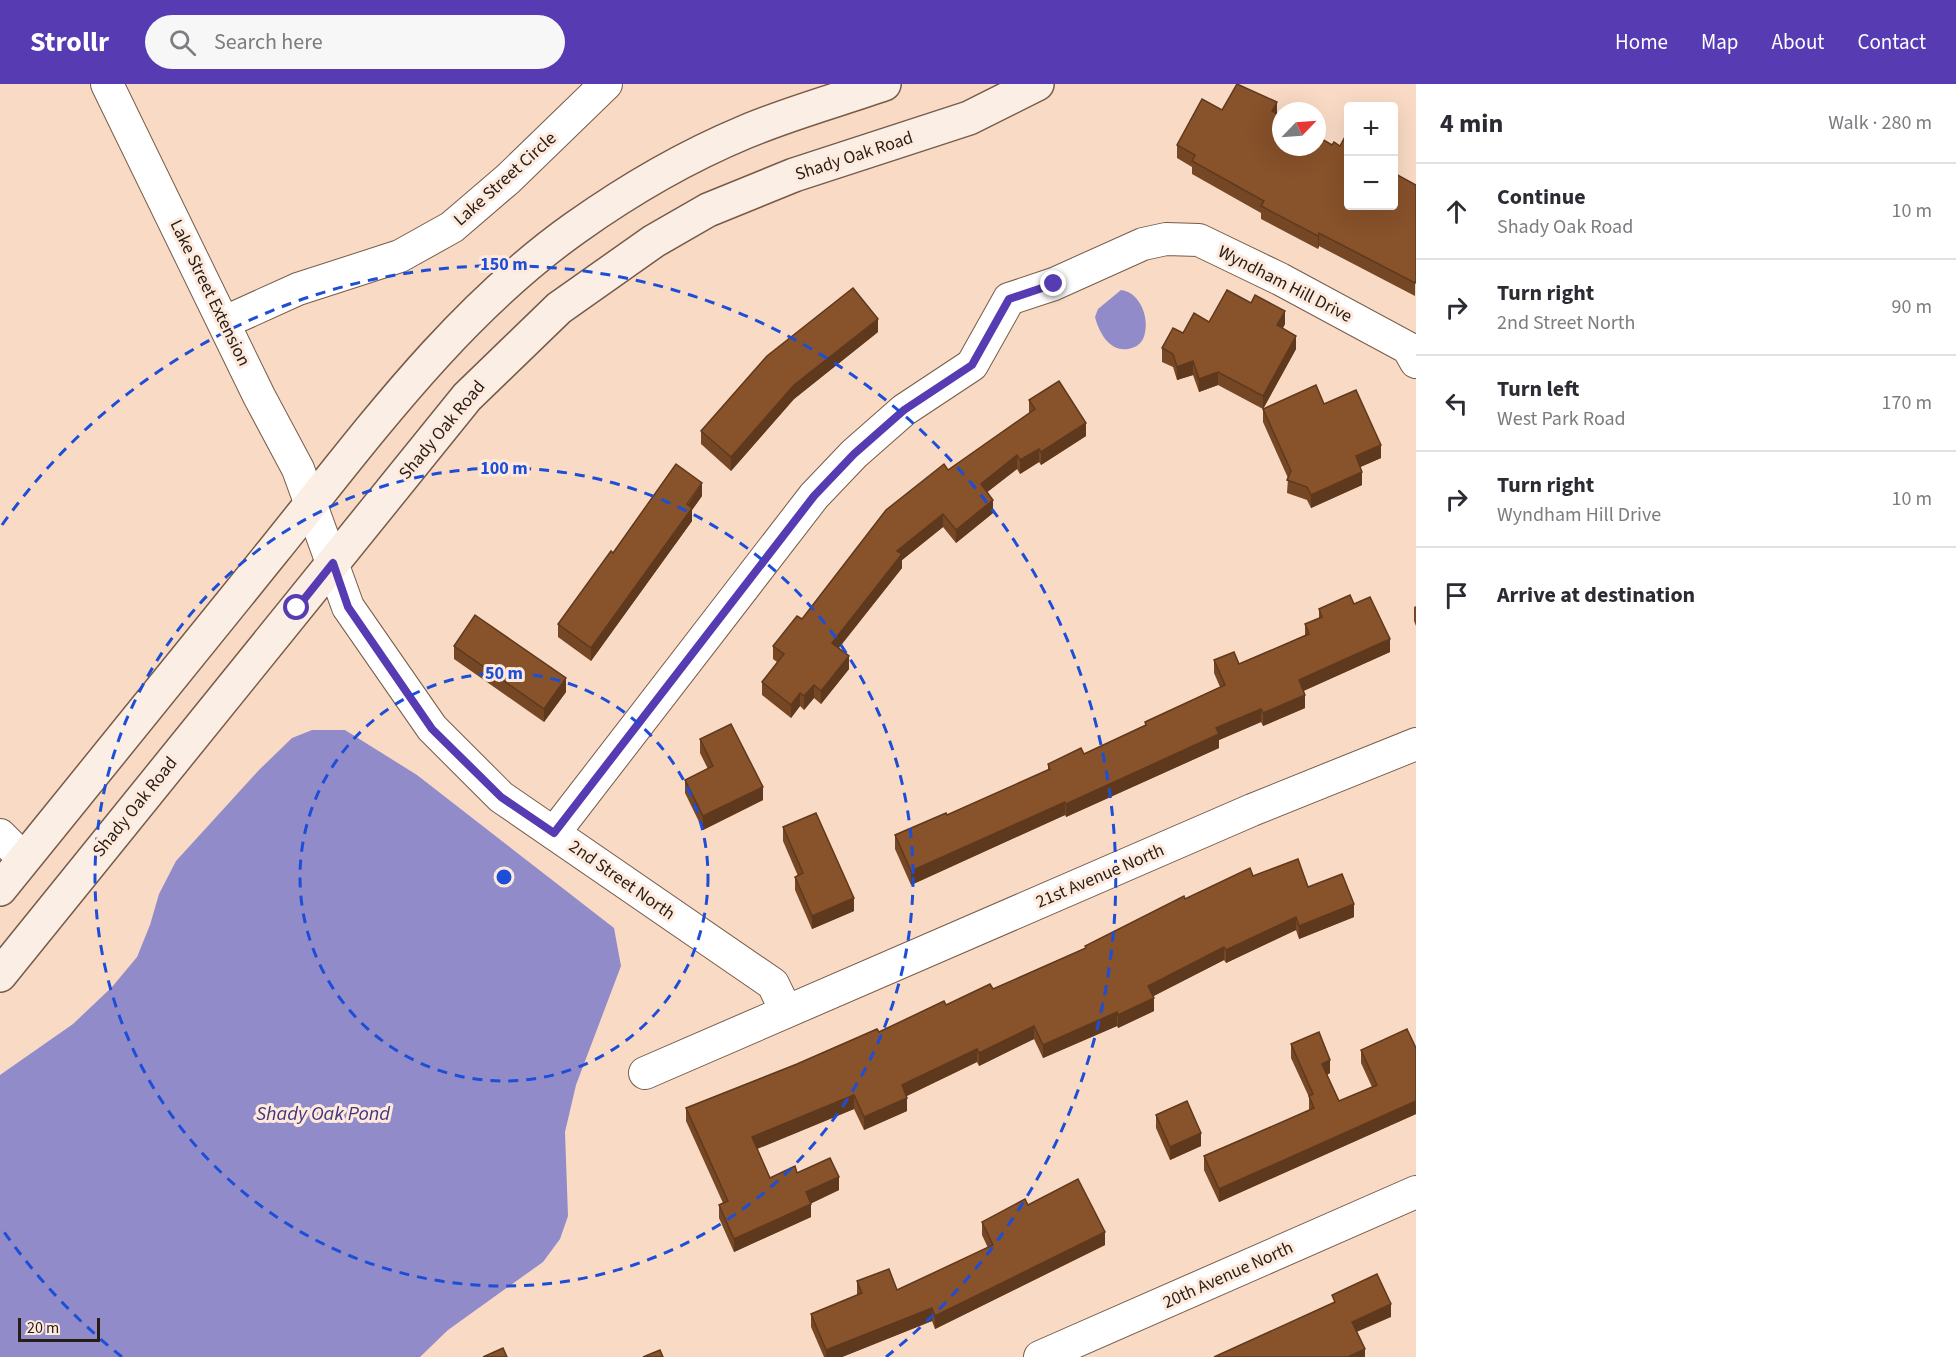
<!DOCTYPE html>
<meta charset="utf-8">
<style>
:root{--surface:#fff;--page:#f7f7f7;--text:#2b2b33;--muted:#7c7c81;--line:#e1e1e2;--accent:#563bb3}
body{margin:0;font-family:"Source Sans 3",sans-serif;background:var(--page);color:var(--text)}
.controls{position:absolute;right:18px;top:18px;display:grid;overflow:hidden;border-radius:6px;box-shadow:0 6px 24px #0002}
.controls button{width:54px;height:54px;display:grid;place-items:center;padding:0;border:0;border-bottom:2px solid var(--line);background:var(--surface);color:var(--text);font:30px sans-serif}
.compass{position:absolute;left:1272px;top:18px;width:54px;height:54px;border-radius:50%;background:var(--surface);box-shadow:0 6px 24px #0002;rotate:65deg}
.scale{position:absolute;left:18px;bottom:15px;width:82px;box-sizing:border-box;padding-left:6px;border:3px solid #281d15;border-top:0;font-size:16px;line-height:21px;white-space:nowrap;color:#281d15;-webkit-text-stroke:4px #fdeadd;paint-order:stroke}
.stop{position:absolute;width:18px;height:18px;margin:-14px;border:4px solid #563bb3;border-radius:50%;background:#fff}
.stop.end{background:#563bb3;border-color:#fff;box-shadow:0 2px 6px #0008}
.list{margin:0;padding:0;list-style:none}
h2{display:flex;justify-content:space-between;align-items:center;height:78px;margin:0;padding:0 24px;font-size:26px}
h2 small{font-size:20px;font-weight:400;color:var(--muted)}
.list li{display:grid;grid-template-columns:39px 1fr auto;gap:18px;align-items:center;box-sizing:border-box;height:96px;padding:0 24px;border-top:2px solid var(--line)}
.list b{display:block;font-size:22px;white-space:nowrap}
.list p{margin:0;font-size:20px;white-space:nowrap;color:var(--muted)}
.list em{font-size:20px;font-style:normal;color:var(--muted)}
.icon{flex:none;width:33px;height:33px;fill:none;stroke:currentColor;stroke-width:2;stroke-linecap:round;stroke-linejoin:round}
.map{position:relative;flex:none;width:1416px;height:1273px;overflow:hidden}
header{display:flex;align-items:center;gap:36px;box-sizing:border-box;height:84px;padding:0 30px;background:var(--accent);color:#fff}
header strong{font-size:28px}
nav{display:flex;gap:33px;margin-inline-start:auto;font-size:21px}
.search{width:420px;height:54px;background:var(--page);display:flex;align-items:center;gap:15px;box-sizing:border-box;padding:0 21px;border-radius:33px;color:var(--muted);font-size:22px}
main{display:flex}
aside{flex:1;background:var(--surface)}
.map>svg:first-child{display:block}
.water{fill:#918cc9}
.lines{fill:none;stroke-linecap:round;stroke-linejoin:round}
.minor-casing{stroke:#765b49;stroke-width:34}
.secondary-casing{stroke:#765b49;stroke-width:36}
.minor{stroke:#fff;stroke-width:32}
.secondary{stroke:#fbeee5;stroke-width:33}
.wall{fill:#754724}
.shaded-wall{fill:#5f391d}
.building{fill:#88522a;stroke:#5f391d;stroke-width:1.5}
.route{stroke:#563bb3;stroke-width:8}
.ring{fill:none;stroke:#1d4ed8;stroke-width:3;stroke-dasharray:10 8}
.labels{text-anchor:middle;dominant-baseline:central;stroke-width:6;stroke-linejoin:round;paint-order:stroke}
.street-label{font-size:18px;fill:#281d15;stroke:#fdeadd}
.water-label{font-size:20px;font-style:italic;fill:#42357f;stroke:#fdeadd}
.centre{fill:#1d4ed8;stroke:#fdeadd;stroke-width:3}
.ring-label{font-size:18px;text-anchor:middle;font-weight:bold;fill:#1d4ed8;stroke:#fdeadd;stroke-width:6;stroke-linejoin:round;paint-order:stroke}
</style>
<header>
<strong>Strollr</strong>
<div class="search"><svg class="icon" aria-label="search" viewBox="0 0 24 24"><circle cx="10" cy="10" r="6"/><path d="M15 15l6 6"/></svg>Search here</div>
<nav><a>Home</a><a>Map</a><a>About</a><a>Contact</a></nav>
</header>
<main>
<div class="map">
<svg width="1416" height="1273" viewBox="0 0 1416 1273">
<rect width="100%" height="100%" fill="#f9dac5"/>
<g class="water">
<path d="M1121,206C1141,208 1151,237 1143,255C1140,261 1134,264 1128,265C1109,268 1099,248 1095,233L1098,225Z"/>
<polygon points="312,646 345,646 417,691 614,844 621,882 576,1001 565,1048 568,1132 560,1155 543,1178 448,1246 420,1273 0,1273 0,991 73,940 112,903 137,873 150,841 159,810 176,777 259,686 292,654"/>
</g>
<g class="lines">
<g class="minor-casing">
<g id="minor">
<polyline points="107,0 259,312 298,385 348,523 432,644 501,713 773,900 786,927"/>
<polyline points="225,238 298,205 400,172 452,143 508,95 606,0"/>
<polyline points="554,749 814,412 854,370 904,326 972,281 1009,215 1054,200 1143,160 1166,155 1199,156 1280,195 1408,264 1416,278"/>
<polyline points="0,751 24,775"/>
<polyline points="645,989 1252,726 1416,660"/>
<polyline points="1040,1273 1416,1108"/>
</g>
</g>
<g class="secondary-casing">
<g id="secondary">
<path d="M0,805C91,691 183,579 274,466C366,352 454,230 575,144C627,107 685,73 745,48C790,29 838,16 884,0"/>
<polyline points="0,891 467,313 559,224 654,157 708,126 794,91 969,34 1037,0"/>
</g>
</g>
<use href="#minor" class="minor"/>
<use href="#secondary" class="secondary"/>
</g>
<g class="wall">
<polygon points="1222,26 1277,29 1348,122 1416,101 1415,212 1319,162 1318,165 1261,135 1261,129 1192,90 1192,83 1177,74 1177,61"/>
<polygon points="1209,238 1285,240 1283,244 1296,265 1263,325 1218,301 1199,308 1193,291 1177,296 1173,283 1162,278 1162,264 1183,249"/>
<polygon points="878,248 794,315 731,387 701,360 701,347"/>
<polygon points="1029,316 1086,352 1041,381 1039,378 1020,390 1017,385 987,408 993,429 956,459 943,443 902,476 902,484 839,564 849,585 821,620 814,614 804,626 800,622 791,634 762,611 762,598 777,578 773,575 773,562 802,535 948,386 1029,329"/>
<polygon points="1324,320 1381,374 1360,383 1362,401 1311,424 1307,416 1287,409 1288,394 1263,338 1263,325"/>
<polygon points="702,412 692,426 692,437 591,577 558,553 558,540 613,469"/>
<polygon points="1354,520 1390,568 1303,607 1305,624 1263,642 1261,638 1219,656 1219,664 1066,733 1065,731 911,801 895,765 895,751 947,731 1048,686 1048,680 1084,670 1145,642 1145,638 1220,603 1214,589 1214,576 1239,580 1305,551 1305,540 1319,534 1319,525"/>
<polygon points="1416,522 1416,542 1414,537 1414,523"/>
<polygon points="454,562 566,608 544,638 454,575"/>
<polygon points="700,655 763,716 703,746 685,709 685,696 708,685 700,669"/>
<polygon points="783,743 854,827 812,845 795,806 795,793 798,792 783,757"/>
<polygon points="1253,792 1308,803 1354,833 1299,855 1296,846 1226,879 1224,876 1153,912 1154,927 1118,944 1117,942 1043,974 1034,955 979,982 977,978 907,1012 907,1027 864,1046 854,1025 757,1065 770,1094 797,1089 839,1106 811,1119 811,1133 734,1168 719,1134 719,1121 723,1119 686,1037 686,1024 946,921 993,905 1085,864 1085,862 1185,815"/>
<polygon points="1291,960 1330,989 1327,991 1339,1017 1372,1003 1361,979 1361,966 1416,1030 1219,1118 1204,1086 1204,1072 1309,1026 1309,1013 1291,974"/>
<polygon points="1156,1031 1201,1062 1170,1076 1156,1044"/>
<polygon points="1028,1121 1105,1161 935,1245 932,1237 842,1273 824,1273 811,1243 811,1230 857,1211 857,1197 897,1206 988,1164 982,1151 982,1138"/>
</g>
<g class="shaded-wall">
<polygon points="1277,18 1277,31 1272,27"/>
<polygon points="1319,149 1319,162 1318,165 1318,152"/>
<polygon points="1285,227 1285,240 1277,254 1277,241"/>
<polygon points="878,235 878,248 794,315 731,387 731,373 794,301"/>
<polygon points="1296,252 1296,265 1263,325 1263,312"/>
<polygon points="1193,277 1193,291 1177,296 1177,283"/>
<polygon points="1218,288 1218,301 1199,308 1199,295"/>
<polygon points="1086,339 1086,352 1041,381 1041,368"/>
<polygon points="1381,361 1381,374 1356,385 1356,372"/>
<polygon points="1039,365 1039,378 1020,390 1020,376"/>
<polygon points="1017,371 1017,385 981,413 981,400"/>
<polygon points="1362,388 1362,401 1311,424 1311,411"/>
<polygon points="702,399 702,412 692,426 692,437 591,577 591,564"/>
<polygon points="993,416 993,429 956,459 956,446"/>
<polygon points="943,430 943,443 902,476 902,484 832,572 832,559 897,467"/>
<polygon points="1390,555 1390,568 1299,609 1299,596"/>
<polygon points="849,572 849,585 821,620 821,607"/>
<polygon points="566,594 566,608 544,638 544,625"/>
<polygon points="814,601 814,614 804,626 804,612"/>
<polygon points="800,609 800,622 791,634 791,621"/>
<polygon points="1305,611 1305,624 1263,642 1263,629"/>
<polygon points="1261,625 1261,638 1219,656 1219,664 1066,733 1066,720 1216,644"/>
<polygon points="763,703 763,716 703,746 703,732"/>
<polygon points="1065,718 1065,731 911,801 911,787"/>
<polygon points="854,814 854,827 812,845 812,832"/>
<polygon points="1354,820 1354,833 1299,855 1299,842"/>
<polygon points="1296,833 1296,846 1226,879 1226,866"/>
<polygon points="1224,863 1224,876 1148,915 1148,902"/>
<polygon points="1154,914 1154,927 1118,944 1118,931"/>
<polygon points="1117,928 1117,942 1043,974 1043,961"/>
<polygon points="1034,942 1034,955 979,982 979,969"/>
<polygon points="977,965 977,978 902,1014 902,1001"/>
<polygon points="1330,976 1330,989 1322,993 1322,980"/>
<polygon points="854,1011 854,1025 752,1067 752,1053"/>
<polygon points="907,1014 907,1027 864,1046 864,1033"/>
<polygon points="1416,1017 1416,1030 1219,1118 1219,1105"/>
<polygon points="1201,1049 1201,1062 1170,1076 1170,1063"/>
<polygon points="839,1093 839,1106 806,1122 806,1108"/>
<polygon points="811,1120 811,1133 734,1168 734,1155"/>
<polygon points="1105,1148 1105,1161 935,1245 935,1232"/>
<polygon points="1391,1220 1391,1233 1352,1250 1352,1238"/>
<polygon points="932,1224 932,1237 842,1273 826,1273 826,1266"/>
<polygon points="1365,1265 1365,1273 1348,1273"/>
</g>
<g class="building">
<polygon points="1237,0 1277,18 1272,27 1281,32 1281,63 1317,63 1317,52 1332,61 1334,58 1340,62 1348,47 1348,122 1394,122 1394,89 1416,101 1416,197 1415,199 1319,149 1318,152 1261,122 1264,117 1192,77 1195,71 1177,61 1202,15 1222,26"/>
<polygon points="853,204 878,235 794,301 731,373 701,347 767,272"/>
<polygon points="1227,206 1251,219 1255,211 1285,227 1277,241 1296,252 1263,312 1218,288 1199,295 1193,277 1177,283 1173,270 1162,264 1173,244 1183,249 1194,229 1209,238"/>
<polygon points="1059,297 1086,339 1041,368 1039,365 1020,376 1017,371 981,400 993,416 956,446 943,430 897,467 902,470 832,559 849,572 821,607 814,601 804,612 800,609 791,621 762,598 784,570 773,562 797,532 802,535 886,426 944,380 948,386 1035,325 1029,316"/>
<polygon points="1316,301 1324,320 1356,306 1381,361 1356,372 1362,388 1311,411 1307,403 1287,396 1291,387 1263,325"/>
<polygon points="676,380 702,399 687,420 692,424 591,564 558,540 611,467 613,469"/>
<polygon points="1350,511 1354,520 1370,513 1390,555 1299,596 1305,611 1263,629 1261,625 1216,644 1219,650 1066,720 1065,718 911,787 895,751 946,729 947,731 1050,685 1048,680 1081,664 1084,670 1146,641 1145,638 1225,601 1214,576 1234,568 1239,580 1309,550 1305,540 1322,533 1319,525"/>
<polygon points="475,531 566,594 544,625 454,562"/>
<polygon points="731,640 763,703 703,732 685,696 713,682 700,655"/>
<polygon points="816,729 854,814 812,832 795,793 803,789 783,743"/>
<polygon points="1298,775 1308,803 1342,790 1354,820 1299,842 1296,833 1226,866 1224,863 1148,902 1154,914 1118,931 1117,928 1043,961 1034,942 979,969 977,965 902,1001 907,1014 864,1033 854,1011 752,1053 770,1094 795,1082 797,1089 830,1074 839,1093 806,1108 811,1120 734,1155 719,1121 728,1117 686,1024 797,980 877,945 879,948 944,917 946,921 990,900 993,905 1086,864 1085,862 1184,812 1185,815 1250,784 1253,792"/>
<polygon points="1407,945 1416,964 1416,1017 1219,1105 1204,1072 1314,1024 1309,1012 1313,1010 1291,960 1319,948 1330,976 1322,980 1339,1017 1377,1001 1361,966"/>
<polygon points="1187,1017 1201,1049 1170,1063 1156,1031"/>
<polygon points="1078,1095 1105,1148 935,1232 932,1224 826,1266 811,1230 862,1209 857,1197 889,1185 897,1206 993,1161 982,1138 1025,1115 1028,1121"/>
<polygon points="1377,1190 1391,1220 1352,1238 1365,1265 1348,1273 1214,1273 1335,1218 1332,1211"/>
<polygon points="503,1264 507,1273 483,1273"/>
<polygon points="660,1266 663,1273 643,1273"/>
</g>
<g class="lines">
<polyline class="route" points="297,524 333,479 348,523 432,645 501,713 554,749 814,412 854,370 904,326 972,281 1009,215 1054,200"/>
</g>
<g class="ring">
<circle cx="504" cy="793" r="204"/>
<circle cx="504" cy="793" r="409"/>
<path d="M122 1273A613 613 0 0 1 2 1145M2 441A613 613 0 1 1 886 1273"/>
</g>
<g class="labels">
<g class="street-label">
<text transform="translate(854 72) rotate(-18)">Shady Oak Road</text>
<text transform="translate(505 95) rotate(-42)">Lake Street Circle</text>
<text transform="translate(1285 200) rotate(27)">Wyndham Hill Drive</text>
<text transform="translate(210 209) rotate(64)">Lake Street Extension</text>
<text transform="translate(442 346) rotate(-50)">Shady Oak Road</text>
<text transform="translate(135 723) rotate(-51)">Shady Oak Road</text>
<text transform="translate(1100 792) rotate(-23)">21st Avenue North</text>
<text transform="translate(622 796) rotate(35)">2nd Street North</text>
<text transform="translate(1228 1191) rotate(-24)">20th Avenue North</text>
</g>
<g class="water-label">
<text x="323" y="1030">Shady Oak Pond</text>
</g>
</g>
<circle cx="504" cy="793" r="9" class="centre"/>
<g class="ring-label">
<text x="504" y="186">150 m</text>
<text x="504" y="390">100 m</text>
<text x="504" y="595">50 m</text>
</g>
</svg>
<div class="controls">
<button>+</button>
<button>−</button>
</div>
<svg class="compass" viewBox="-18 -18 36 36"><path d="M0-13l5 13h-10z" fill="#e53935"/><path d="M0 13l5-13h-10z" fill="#7c7c81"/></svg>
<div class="scale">20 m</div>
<div class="stop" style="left:297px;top:524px"></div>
<div class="stop end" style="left:1054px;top:200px"></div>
</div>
<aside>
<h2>4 min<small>Walk · 280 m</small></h2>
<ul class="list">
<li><svg class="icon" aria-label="ahead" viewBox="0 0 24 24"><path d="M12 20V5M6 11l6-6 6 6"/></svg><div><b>Continue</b><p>Shady Oak Road</p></div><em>10 m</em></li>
<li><svg class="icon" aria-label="right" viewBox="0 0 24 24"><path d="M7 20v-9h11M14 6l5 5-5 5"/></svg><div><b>Turn right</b><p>2nd Street North</p></div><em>90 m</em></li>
<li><svg class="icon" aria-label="left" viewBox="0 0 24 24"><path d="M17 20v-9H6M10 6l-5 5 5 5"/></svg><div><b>Turn left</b><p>West Park Road</p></div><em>170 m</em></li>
<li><svg class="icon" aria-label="right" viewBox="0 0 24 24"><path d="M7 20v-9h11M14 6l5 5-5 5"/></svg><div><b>Turn right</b><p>Wyndham Hill Drive</p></div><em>10 m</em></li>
<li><svg class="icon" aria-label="arrive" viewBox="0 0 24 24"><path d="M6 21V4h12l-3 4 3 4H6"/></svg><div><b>Arrive at destination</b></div></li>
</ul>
</aside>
</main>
